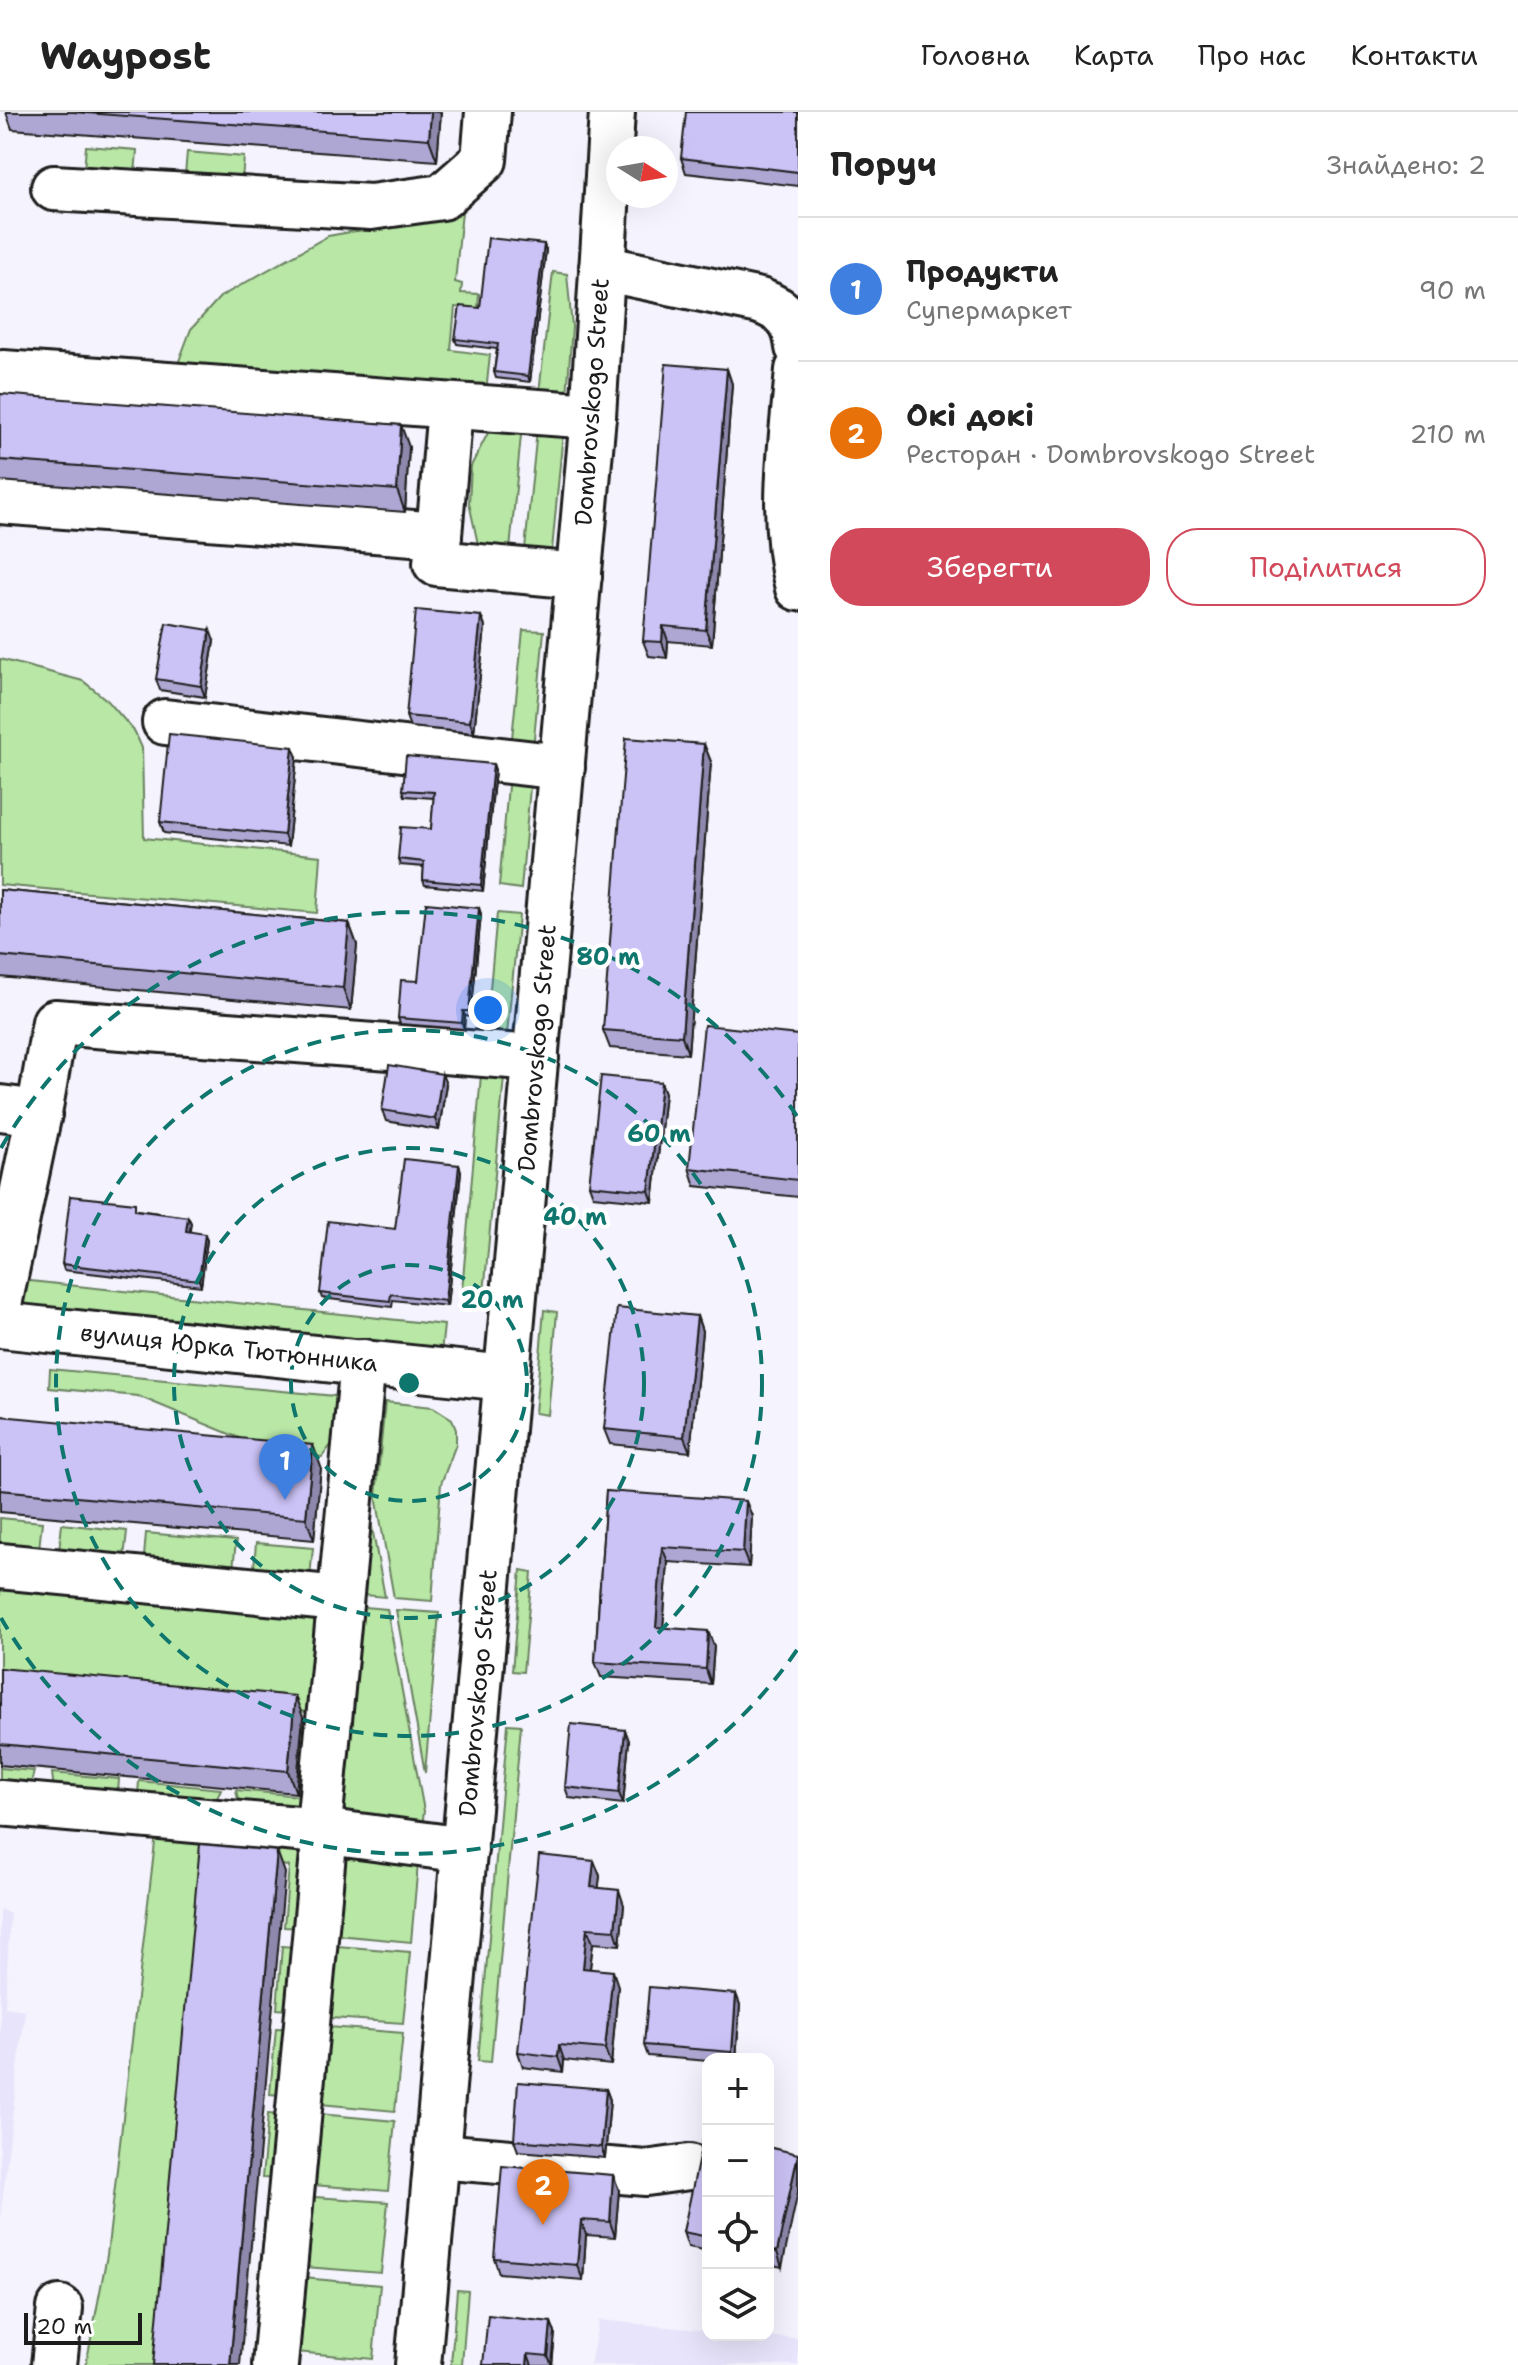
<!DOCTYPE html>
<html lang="uk">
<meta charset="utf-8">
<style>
:root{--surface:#fff;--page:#f6f6f6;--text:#222;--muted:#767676;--line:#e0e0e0;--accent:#d1495b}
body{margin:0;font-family:"Shantell Sans",sans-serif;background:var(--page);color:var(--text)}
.controls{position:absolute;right:24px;bottom:24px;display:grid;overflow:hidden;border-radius:16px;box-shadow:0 8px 32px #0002}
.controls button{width:72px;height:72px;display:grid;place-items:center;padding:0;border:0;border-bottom:2px solid var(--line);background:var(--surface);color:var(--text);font:40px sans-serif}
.compass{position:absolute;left:606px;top:24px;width:72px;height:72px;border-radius:50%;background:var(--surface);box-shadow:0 8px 32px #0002;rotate:101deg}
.scale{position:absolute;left:24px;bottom:20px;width:118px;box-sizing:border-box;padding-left:8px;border:4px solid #1c1c1c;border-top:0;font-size:22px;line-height:28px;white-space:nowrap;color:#1c1c1c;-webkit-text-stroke:6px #fff;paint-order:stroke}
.you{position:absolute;left:488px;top:898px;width:28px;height:28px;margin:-20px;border:6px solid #fff;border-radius:50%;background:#1a73e8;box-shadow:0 0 0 12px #1a73e833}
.badge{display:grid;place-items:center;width:52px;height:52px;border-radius:50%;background:var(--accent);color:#fff;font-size:26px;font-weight:700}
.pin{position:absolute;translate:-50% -66px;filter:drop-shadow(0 2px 4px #0008)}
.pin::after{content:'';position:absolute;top:42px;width:28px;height:24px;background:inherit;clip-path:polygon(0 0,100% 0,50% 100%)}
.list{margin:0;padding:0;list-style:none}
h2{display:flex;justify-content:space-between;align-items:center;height:104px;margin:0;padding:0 32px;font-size:34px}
h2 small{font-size:26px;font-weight:400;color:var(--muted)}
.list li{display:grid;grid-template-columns:52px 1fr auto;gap:24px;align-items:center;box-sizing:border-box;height:144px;padding:0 32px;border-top:2px solid var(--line)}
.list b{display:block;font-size:30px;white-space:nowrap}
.list p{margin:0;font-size:26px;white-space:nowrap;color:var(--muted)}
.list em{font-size:26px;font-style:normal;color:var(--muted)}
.actions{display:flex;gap:16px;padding:24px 32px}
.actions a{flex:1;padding:18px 0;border:2px solid var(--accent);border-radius:32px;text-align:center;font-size:28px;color:var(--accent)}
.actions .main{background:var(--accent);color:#fff}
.icon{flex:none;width:44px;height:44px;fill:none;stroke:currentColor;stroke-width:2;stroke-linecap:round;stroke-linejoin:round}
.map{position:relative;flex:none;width:798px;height:2253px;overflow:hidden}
header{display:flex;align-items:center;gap:48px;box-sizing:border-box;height:112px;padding:0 40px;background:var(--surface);border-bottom:2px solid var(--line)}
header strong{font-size:38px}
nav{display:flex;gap:44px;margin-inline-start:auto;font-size:28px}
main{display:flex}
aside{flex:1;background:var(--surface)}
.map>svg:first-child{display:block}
.built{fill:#e8e4fb}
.green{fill:#b8e7a6;stroke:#6a8261;stroke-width:2}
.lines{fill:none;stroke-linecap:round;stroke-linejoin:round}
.minor-casing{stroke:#1c1c1c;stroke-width:50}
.minor{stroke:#fff;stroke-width:44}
.wall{fill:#afa7d3;stroke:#1c1c1c;stroke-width:2}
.shaded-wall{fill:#8e88ac;stroke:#1c1c1c;stroke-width:2}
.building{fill:#cbc2f5;stroke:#1c1c1c;stroke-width:2}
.ring{fill:none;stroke:#0f766e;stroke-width:4;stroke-dasharray:14 10}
.labels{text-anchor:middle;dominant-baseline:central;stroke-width:8;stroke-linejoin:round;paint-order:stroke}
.street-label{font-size:24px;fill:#1c1c1c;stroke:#fff}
.centre{fill:#0f766e;stroke:#fff;stroke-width:4}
.ring-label{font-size:24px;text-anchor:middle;font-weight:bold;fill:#0f766e;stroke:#fff;stroke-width:8;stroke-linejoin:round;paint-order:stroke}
</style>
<header>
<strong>Waypost</strong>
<nav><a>Головна</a><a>Карта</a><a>Про нас</a><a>Контакти</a></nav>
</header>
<main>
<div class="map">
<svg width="798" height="2253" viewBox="0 0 798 2253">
<rect width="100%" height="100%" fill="#f5f3fd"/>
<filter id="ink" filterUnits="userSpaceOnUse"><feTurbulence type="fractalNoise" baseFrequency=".0125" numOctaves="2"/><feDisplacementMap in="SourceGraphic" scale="16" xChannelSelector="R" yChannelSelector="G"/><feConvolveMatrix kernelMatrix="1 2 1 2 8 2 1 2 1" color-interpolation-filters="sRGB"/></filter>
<g filter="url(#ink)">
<g class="built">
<polygon points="0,1797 10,1802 5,1895 25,1898 0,2108"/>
<polygon points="599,2208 708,2219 708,2223 798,2226 798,2253 590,2253"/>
</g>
<g class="green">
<polygon points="86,34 137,38 134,76 84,59"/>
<polygon points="187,40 244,45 241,79 184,74"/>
<polygon points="462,100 455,170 462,172 461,181 479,182 478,197 455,195 451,238 490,243 485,289 173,265 191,217 220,185 328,124"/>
<polygon points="553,160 567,162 572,215 567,284 539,281"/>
<polygon points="492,313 522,313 509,448 481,446 469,391 471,354"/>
<polygon points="537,318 563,320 551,449 524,447"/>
<polygon points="523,518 544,519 533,637 511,636"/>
<polygon points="0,547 83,569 108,589 135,620 142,636 144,726 321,744 317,801 0,773"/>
<polygon points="509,663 531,664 521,777 499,774"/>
<polygon points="497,801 519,803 507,922 486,920"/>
<polygon points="482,952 505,954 484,1181 462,1178"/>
<polygon points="30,1169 444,1213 441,1241 22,1195 17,1193 19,1170"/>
<polygon points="544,1198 557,1200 548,1303 535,1301"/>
<polygon points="50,1257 345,1285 334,1329 322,1345 273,1340 138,1284 49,1276"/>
<polygon points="385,1290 433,1295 452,1307 456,1318 456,1332 441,1372 432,1489 394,1486 376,1384"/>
<polygon points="363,1367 385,1485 353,1482"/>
<polygon points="0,1406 42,1410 38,1446 0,1442"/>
<polygon points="62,1412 127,1419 123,1455 58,1448"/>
<polygon points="146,1421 236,1429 232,1466 143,1457"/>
<polygon points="256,1431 313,1436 309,1474 253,1468"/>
<polygon points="521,1458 532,1460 523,1560 512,1559"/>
<polygon points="0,1466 326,1504 306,1700 241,1702 236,1678 299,1684 307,1600 0,1572"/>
<polygon points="352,1494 387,1497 424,1699 421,1721 341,1709"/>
<polygon points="396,1498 439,1501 425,1661"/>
<polygon points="508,1612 521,1613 491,1950 478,1949"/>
<polygon points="0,1656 34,1659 28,1684 0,1681"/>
<polygon points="52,1661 119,1667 118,1681 55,1686"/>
<polygon points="139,1669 221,1677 210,1700 138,1682"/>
<polygon points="156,1722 302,1730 305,1816 284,1815 289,1754 202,1746 161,2253 86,2253 107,2143"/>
<polygon points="419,1740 411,1830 326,1822 334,1743"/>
<polygon points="325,1833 410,1840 403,1911 318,1905"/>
<polygon points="282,1834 303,1836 298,1899 277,1897"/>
<polygon points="317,1914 403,1921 395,1999 310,1991"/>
<polygon points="276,1916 296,1917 290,1984 270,1982"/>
<polygon points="308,2001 395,2009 388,2079 301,2072"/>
<polygon points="268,2002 288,2004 283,2067 262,2066"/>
<polygon points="300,2084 388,2090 381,2161 293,2154"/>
<polygon points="292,2165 380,2173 373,2247 285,2239"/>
<polygon points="457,2178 468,2179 462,2253 451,2253"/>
</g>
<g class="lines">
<g class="minor-casing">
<g id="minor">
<polyline points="54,76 371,95 442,85 484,48 488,0"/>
<path d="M602,156L760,189C784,198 795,208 798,235"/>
<path d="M798,258C792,331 779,404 798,476"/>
<polyline points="3,261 593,304"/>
<polyline points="0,389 439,423 450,296"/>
<polyline points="439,423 436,451 579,464"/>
<polyline points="165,610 562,655"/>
<polyline points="0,996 39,1001 0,1188"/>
<polyline points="39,1001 55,910 536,946"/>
<polyline points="0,1213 506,1266"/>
<polyline points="0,1454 340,1487"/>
<polyline points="0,1691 321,1719 465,1738"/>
<polyline points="437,2044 646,2061 689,2055"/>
<polyline points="54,2253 60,2196"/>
<polyline points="275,2253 323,1741 320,1703 363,1250"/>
<polyline points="418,2253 593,304 612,0"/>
</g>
</g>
<use href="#minor" class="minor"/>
</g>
<g class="wall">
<polygon points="6,0 441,0 437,49 12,17"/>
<polygon points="798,0 798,74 686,61 681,46"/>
<polygon points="546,138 530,270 496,266 494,260 497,237 457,232 455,227 480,196"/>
<polygon points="727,257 732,272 712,533 668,529 667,546 649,544 643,529"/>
<polygon points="0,282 409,335 405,400 0,369"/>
<polygon points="481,504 485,515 474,621 410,615 406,604"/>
<polygon points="214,529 205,585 160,578 156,567"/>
<polygon points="704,632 711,650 688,942 610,936 603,918"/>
<polygon points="297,645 288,734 164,721 160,710"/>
<polygon points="493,652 495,658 483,779 425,773 423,768 424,755 400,753 398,747 431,717 434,686 405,684 403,678"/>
<polygon points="0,778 349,811 357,833 351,898 0,865"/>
<polygon points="479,796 481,802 471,905 465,904 464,917 400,912 398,906 418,869"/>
<polygon points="798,923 798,1085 695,1074 689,1056"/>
<polygon points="661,970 665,981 653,1090 593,1084 589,1073"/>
<polygon points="446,972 439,1018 386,1009 382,998"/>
<polygon points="459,1053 461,1059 447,1194 393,1188 392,1195 322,1186 320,1181 395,1117"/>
<polygon points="137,1098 188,1105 191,1111 189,1119 207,1128 201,1174 64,1158 62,1152"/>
<polygon points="697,1204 702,1219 690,1340 610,1332 604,1317"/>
<polygon points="0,1304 321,1355 314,1428 0,1400"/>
<polygon points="606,1379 752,1404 749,1455 668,1450 663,1516 714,1534 711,1572 601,1565 595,1550"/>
<polygon points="0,1556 303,1605 296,1681 0,1653"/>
<polygon points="625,1618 629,1629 623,1692 569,1686 565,1675"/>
<polygon points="594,1749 600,1764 598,1776 624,1793 620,1833 593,1831 590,1857 618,1874 611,1953 564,1948 563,1960 523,1955 518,1940"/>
<polygon points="736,1882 740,1893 736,1947 708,1947 708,1949 648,1944 644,1933"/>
<polygon points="606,1977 610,1988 605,2046 518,2039 514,2028"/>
<polygon points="708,2023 708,2139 688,2135 683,2120"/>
<polygon points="768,2035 782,2155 768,2152"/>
<polygon points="613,2063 619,2078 615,2125 586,2123 583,2168 499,2161 494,2146"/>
<polygon points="551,2210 555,2221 552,2253 483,2253"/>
</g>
<g class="shaded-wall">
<polygon points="431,0 441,0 437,49 429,27"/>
<polygon points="544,132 546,138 530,270 528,264"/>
<polygon points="727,257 732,272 712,533 706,518"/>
<polygon points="401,313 409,335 405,400 397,378"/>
<polygon points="481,504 485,515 474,621 470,610"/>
<polygon points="663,514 668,529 667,546 662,530"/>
<polygon points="210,518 214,529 205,585 201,574"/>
<polygon points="704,632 711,650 688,942 682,924"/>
<polygon points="293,635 297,645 288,734 284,723"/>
<polygon points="493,652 495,658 483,779 481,773"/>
<polygon points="479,796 481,802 471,905 469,899"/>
<polygon points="349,811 357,833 351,898 343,876"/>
<polygon points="463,899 465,904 464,917 462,911"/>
<polygon points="442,962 446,972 439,1018 435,1007"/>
<polygon points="661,970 665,981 653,1090 649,1079"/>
<polygon points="459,1053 461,1059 447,1194 445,1189"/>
<polygon points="188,1105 191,1111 189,1125 186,1119"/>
<polygon points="205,1122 207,1128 201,1174 199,1168"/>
<polygon points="697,1204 702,1219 690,1340 684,1325"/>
<polygon points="313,1333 321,1355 314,1428 306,1406"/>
<polygon points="746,1389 752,1404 749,1455 743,1440"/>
<polygon points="662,1435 668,1450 662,1530 656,1515"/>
<polygon points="708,1519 714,1534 711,1572 706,1557"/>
<polygon points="295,1584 303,1605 296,1681 288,1659"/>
<polygon points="625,1618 629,1629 623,1692 619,1681"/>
<polygon points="277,1739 285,1761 240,2253 230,2253"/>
<polygon points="594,1749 600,1764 597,1790 591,1775"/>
<polygon points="619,1778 624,1793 620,1833 615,1818"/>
<polygon points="587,1816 593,1831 588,1871 583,1856"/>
<polygon points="613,1859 618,1874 611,1953 605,1937"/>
<polygon points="736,1882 740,1893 736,1947 734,1947 732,1940"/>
<polygon points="559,1933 564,1948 563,1960 558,1945"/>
<polygon points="606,1977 610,1988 605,2046 601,2035"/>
<polygon points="798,2042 798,2080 782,2155 777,2140"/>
<polygon points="613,2063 619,2078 615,2125 610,2110"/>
<polygon points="581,2108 586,2123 583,2168 577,2153"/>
<polygon points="551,2210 555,2221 552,2253 548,2244"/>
<polygon points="528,2242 532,2253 527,2253"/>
</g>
<g class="building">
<polygon points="73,0 431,0 429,27"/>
<polygon points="686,0 798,0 798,60 681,46"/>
<polygon points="488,126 544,132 528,264 494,260 498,232 455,227 460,194 480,196"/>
<polygon points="666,252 727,257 706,518 663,514 662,530 643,529"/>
<polygon points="0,282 401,313 397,378 0,348"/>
<polygon points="416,498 481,504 470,610 406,604"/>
<polygon points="166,511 210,518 201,574 156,567"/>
<polygon points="169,622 293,635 284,723 160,710"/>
<polygon points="626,626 704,632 682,924 603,918"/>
<polygon points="406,644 493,652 481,773 423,768 424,750 398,747 401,715 431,717 434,680 403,678"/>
<polygon points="0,778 349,811 343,876 0,844"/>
<polygon points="426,791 479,796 469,899 463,899 462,911 398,906 401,868 418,869"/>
<polygon points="704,913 798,923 798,1068 689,1056"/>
<polygon points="389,953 442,962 435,1007 382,998"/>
<polygon points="601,964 661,970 649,1079 589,1073"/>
<polygon points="404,1047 459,1053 445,1189 391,1182 390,1189 320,1181 328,1109 395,1117"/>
<polygon points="70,1084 135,1091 135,1098 188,1105 186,1119 205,1122 199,1168 62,1152"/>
<polygon points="617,1196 697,1204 684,1325 604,1317"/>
<polygon points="0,1304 313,1333 306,1406 0,1378"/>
<polygon points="606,1379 746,1389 743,1440 662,1435 656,1515 708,1519 706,1557 595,1550"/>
<polygon points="0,1556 295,1584 288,1659 0,1632"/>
<polygon points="571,1612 625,1618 619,1681 565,1675"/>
<polygon points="200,1732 277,1739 230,2253 153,2253"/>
<polygon points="539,1743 594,1749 591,1775 619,1778 615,1818 587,1816 583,1856 613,1859 605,1937 559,1933 558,1945 518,1940"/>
<polygon points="649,1875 736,1882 732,1940 644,1933"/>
<polygon points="518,1970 606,1977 601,2035 514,2028"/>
<polygon points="704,2022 708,2023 708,2125 683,2120"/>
<polygon points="768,2035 798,2042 777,2140 768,2138"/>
<polygon points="502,2054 613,2063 610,2110 581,2108 577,2153 494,2146"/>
<polygon points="488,2203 551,2210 548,2244 528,2242 527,2253 483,2253"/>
</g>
</g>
<g class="ring">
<circle cx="409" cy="1271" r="118"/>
<circle cx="409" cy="1271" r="235"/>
<circle cx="409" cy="1271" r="353"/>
<path d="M797 1538A471 471 0 0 1 1 1506M1 1036A471 471 0 0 1 797 1004"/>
</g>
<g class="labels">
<g class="street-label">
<text transform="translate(592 290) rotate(-86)">Dombrovskogo Street</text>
<text transform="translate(537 936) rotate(-85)">Dombrovskogo Street</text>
<text transform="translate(229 1236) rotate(6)">вулиця Юрка Тютюнника</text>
<text transform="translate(478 1581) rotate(-85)">Dombrovskogo Street</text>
</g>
</g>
<circle cx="409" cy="1271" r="12" class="centre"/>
<g class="ring-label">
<text x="608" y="853">80 m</text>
<text x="659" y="1030">60 m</text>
<text x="575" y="1113">40 m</text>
<text x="492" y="1196">20 m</text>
</g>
</svg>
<div class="controls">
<button>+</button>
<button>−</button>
<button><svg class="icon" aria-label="locate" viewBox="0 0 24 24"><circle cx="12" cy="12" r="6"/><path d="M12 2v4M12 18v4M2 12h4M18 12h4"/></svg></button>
<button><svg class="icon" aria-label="layers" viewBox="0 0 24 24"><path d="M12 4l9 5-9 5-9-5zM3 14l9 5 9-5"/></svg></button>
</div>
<svg class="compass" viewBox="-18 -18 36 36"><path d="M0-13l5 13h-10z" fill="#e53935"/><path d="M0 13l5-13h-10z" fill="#767676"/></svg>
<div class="scale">20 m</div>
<div class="you"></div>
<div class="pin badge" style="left:285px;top:1388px;background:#3f7fe0">1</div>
<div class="pin badge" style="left:543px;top:2113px;background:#e8710a">2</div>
</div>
<aside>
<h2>Поруч<small>Знайдено: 2</small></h2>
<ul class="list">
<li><span class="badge" style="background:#3f7fe0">1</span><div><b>Продукти</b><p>Супермаркет</p></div><em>90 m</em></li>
<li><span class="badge" style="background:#e8710a">2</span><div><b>Окі докі</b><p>Ресторан · Dombrovskogo Street</p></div><em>210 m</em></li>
</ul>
<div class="actions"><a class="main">Зберегти</a><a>Поділитися</a></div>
</aside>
</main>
